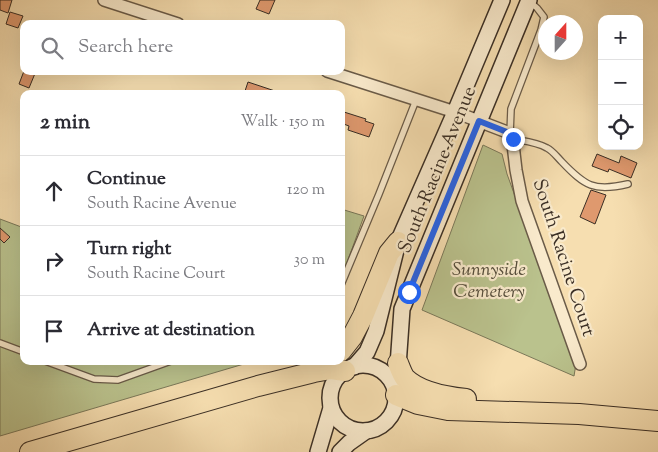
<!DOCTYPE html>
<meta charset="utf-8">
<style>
:root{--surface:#fff;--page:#f2f2f3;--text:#2b2b33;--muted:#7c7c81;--line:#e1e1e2}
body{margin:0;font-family:"Sorts Mill Goudy",serif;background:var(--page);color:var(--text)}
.controls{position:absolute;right:15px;top:15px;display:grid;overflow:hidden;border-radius:10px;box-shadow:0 5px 20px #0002}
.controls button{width:45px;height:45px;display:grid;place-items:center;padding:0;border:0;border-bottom:1px solid var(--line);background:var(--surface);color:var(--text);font:25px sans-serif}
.compass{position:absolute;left:538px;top:15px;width:45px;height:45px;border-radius:50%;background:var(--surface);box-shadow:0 5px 20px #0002;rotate:21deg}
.stop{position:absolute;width:15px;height:15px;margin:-11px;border:4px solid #2563eb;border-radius:50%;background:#fff}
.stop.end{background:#2563eb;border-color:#fff;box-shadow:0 1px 5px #0008}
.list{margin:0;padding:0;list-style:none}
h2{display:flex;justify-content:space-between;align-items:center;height:65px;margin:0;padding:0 20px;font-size:21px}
h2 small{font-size:16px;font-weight:400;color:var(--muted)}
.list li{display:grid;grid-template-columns:32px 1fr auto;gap:15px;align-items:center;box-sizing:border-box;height:70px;padding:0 20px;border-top:1px solid var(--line)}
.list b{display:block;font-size:19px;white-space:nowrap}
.list p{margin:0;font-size:16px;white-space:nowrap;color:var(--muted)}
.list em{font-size:16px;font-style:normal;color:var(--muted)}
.icon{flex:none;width:28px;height:28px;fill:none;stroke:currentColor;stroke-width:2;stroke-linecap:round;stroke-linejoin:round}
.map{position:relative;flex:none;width:658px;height:452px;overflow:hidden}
.search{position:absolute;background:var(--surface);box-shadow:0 5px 20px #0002;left:20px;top:20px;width:325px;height:55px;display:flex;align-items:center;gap:12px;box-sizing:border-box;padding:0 18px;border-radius:10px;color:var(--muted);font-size:19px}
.panel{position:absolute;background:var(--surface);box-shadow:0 5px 20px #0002;left:20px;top:90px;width:325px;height:275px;border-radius:10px}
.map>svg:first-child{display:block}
.green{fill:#bac28d;stroke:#7a7859}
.building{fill:#df996e;stroke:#3b2f25}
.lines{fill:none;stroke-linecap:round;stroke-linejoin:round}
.lane-casing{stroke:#6a5b48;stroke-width:8}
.street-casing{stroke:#6a5b48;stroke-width:14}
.secondary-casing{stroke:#3b2f25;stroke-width:18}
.highway-casing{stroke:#3b2f25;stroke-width:22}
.lane{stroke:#f9eacc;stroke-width:5.5}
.street{stroke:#f9eacc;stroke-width:11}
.secondary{stroke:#f9eacc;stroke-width:15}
.highway{stroke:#f6deb0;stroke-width:20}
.route{stroke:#2563eb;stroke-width:6}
.labels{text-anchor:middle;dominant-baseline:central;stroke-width:4.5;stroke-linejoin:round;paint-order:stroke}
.street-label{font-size:19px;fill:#3b2f25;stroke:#f9eacc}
.park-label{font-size:19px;font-style:italic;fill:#544c3a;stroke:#f9eacc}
</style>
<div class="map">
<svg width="658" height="452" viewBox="0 0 658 452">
<rect width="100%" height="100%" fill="#f6deb0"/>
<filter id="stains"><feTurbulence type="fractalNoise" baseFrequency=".004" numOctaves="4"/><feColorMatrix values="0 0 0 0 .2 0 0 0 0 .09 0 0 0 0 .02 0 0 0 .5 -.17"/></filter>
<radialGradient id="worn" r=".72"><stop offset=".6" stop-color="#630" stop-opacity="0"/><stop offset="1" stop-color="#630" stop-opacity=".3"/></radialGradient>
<g class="green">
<polygon points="483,145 502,154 507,174 576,364 574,376 422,310"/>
<polygon points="341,209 364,216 341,279"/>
<polygon points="0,219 24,228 24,361 254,361 0,436"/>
</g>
<g class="building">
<polygon points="0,0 12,0 8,13 0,10"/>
<polygon points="260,0 275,0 269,14 256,9"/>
<polygon points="10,12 23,16 18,28 6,24"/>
<polygon points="24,71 36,71 29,88 19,84"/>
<polygon points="248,82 278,92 278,94 244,94"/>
<polygon points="344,112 366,119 365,121 374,124 369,137 348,130 349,126 341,123 341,118"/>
<polygon points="597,154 619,163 621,156 637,163 631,178 609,169 608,172 592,166"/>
<polygon points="591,190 606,195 595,224 580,217"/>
<polygon points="0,228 10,237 4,243 0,239"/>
</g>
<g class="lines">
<g class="lane-casing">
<g id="lane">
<polyline points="510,134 511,109 541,30 544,17 537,8 530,2"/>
<path d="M513,139C524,141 537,142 547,148C553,151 557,157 562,162C585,186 594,192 628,184"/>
<polyline points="341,285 379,194 416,100"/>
<polyline points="0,343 24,352"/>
<polyline points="45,361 94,379 118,380 171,361"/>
</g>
</g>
<g class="street-casing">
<g id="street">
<polyline points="104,0 178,24"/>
<polyline points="327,71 455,112 507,132 512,136 516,170 522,201 580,364"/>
</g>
</g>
<g class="secondary-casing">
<g id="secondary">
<circle cx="363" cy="398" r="33"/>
<polyline points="354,367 367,352 376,331 398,242 455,112 502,0"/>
<polyline points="395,389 397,380 402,309 529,0"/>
<polyline points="318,452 331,408"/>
<polyline points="340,452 349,443 366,431"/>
</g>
</g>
<g class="highway-casing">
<g id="highway">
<polyline points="341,351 352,337 363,316 389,253 398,242"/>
<path d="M398,363C400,368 402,374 405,378C419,392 447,397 466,399"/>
<polyline points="396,395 418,404 448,410 579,414 658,421"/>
<polyline points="30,452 258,386 314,372 331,369 345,371"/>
</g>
</g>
<use href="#lane" class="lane"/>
<use href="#street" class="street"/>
<use href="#secondary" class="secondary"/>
<use href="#highway" class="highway"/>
</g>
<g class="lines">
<polyline class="route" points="409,292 479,121 507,132 510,134 513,139"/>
</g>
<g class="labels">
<g class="street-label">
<text transform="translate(438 170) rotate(-68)">South Racine Avenue</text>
<text transform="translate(563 258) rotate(72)">South Racine Court</text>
</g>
<g class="park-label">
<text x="489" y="270">Sunnyside<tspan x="489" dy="22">Cemetery</tspan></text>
</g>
</g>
<rect width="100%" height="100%" filter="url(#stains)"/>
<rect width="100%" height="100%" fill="url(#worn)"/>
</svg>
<div class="controls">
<button>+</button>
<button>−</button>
<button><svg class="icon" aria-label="locate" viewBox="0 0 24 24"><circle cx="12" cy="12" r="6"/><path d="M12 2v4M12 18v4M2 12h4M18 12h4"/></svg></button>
</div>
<svg class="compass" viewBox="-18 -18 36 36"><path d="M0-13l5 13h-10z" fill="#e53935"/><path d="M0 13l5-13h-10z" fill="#7c7c81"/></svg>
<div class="stop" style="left:409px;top:292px"></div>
<div class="stop end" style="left:513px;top:139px"></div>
<div class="search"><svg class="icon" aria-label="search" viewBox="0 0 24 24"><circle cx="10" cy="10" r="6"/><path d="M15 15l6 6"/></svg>Search here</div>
<section class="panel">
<h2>2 min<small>Walk · 150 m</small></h2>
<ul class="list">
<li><svg class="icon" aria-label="ahead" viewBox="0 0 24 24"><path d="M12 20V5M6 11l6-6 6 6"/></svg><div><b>Continue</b><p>South Racine Avenue</p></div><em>120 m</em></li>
<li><svg class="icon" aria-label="right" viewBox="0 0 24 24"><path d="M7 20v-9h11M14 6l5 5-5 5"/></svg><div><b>Turn right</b><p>South Racine Court</p></div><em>30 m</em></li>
<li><svg class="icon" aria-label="arrive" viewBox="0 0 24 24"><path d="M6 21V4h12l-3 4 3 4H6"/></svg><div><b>Arrive at destination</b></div></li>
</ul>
</section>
</div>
